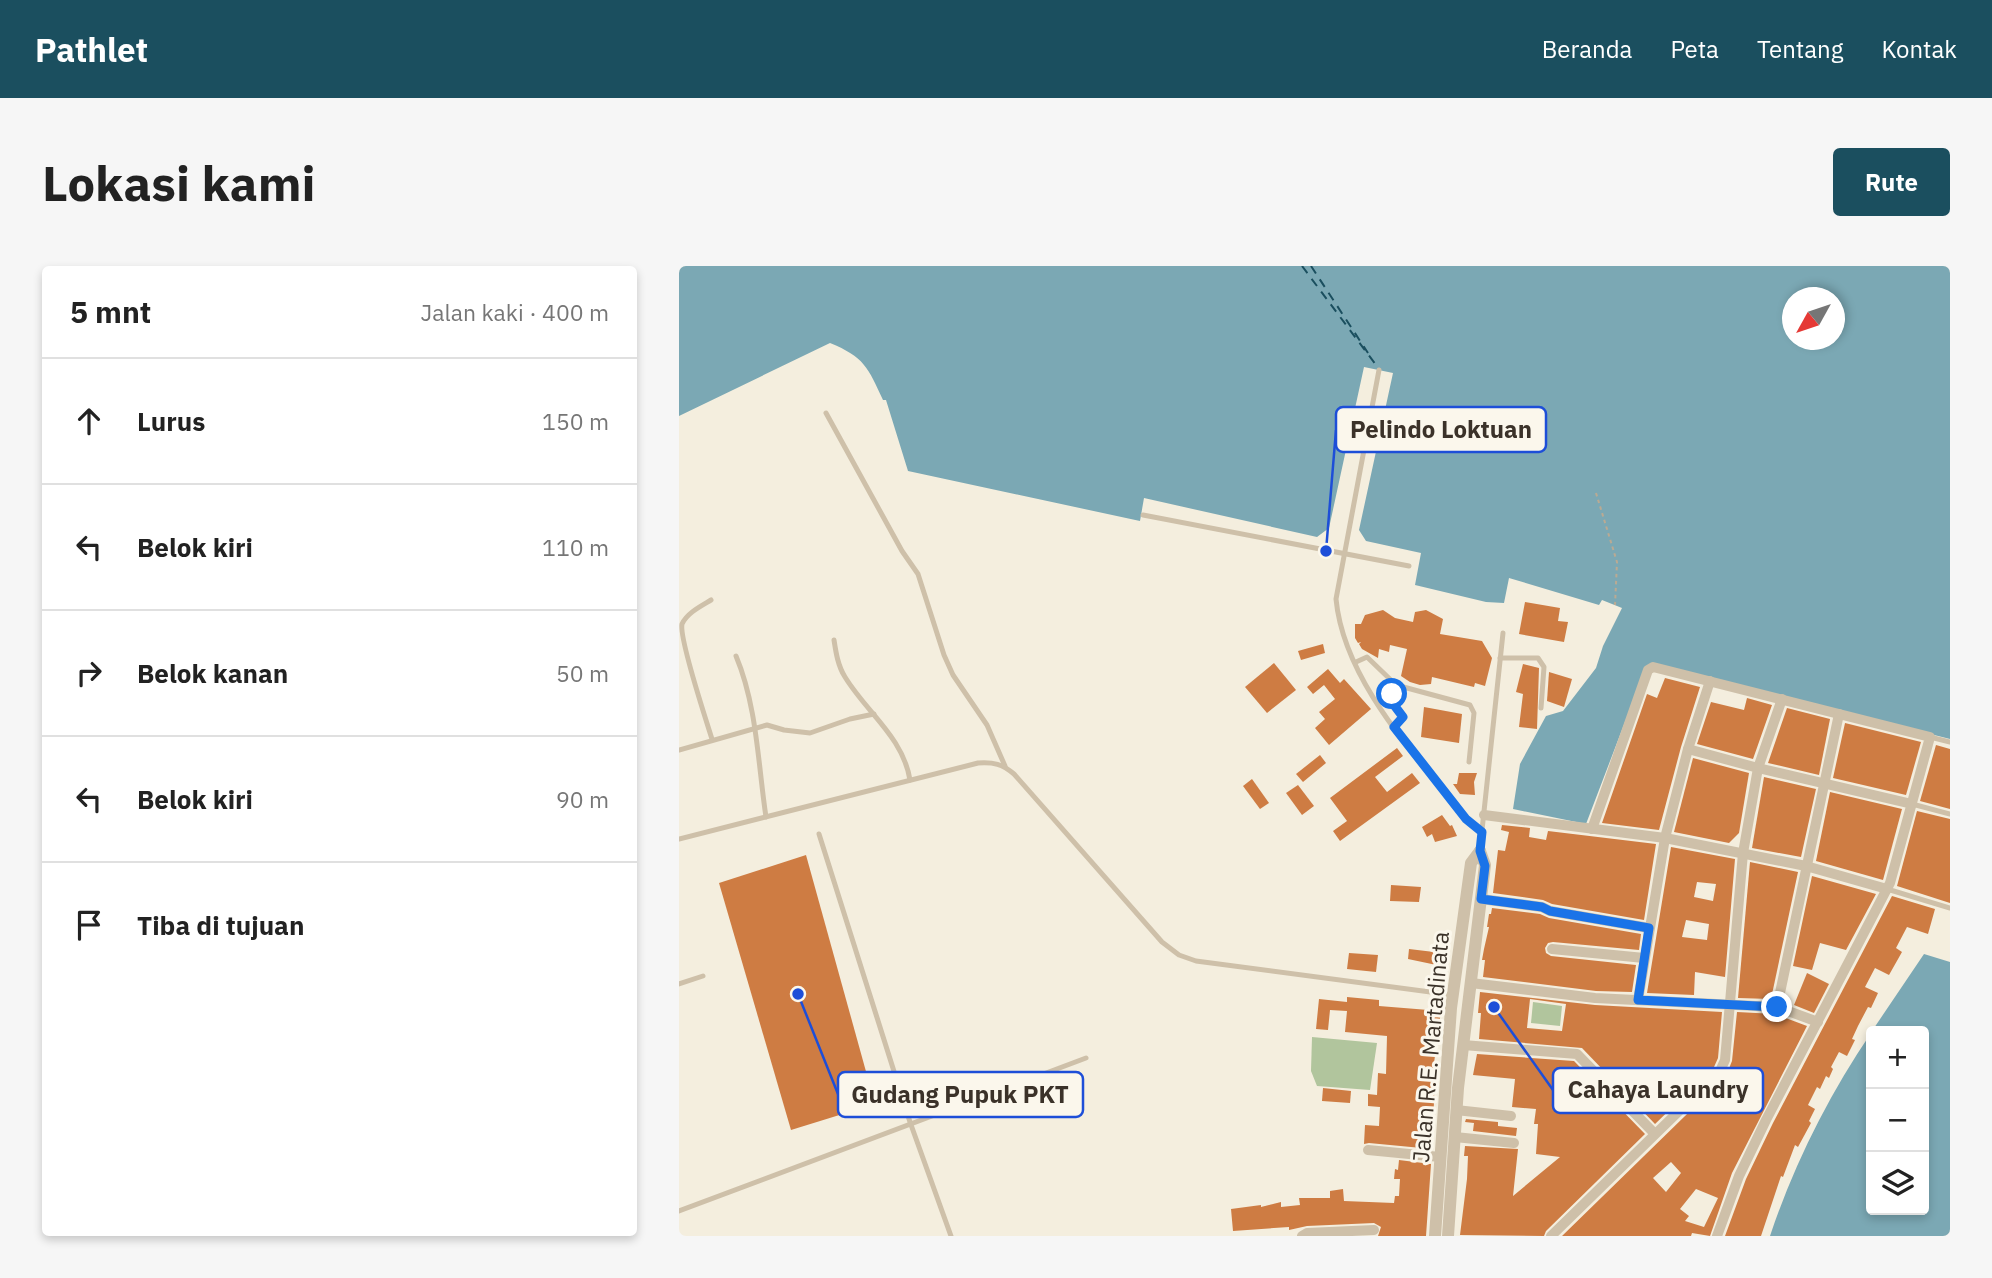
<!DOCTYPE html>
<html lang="id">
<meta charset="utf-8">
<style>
:root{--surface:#fff;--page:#f6f6f6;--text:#222;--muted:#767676;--line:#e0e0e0;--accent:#1b4f5f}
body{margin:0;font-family:"IBM Plex Sans",sans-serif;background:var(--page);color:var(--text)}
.controls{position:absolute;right:21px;bottom:21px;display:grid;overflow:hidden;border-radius:7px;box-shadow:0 4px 10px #0003}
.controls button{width:63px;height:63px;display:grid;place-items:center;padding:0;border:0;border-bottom:2px solid var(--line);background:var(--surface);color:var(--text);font:35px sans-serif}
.compass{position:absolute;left:1103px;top:21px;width:63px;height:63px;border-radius:50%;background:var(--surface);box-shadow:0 4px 10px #0003;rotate:230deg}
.stop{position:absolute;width:21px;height:21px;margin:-16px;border:5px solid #1a73e8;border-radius:50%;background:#fff}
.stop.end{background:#1a73e8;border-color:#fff;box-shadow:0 2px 7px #0008}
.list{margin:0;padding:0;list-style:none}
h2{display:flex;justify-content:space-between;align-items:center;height:91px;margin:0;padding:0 28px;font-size:30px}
h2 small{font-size:23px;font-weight:400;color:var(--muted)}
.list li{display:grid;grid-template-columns:46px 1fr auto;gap:21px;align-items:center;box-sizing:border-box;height:126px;padding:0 28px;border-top:2px solid var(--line)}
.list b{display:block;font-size:26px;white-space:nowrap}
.list em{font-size:23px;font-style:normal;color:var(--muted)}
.icon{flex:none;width:38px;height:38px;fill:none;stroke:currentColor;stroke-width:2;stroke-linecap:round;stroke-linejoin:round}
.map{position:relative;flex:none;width:1271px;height:970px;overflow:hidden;border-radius:7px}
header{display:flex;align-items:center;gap:42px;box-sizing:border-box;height:98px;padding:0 35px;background:var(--accent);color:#fff}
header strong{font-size:33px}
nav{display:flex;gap:38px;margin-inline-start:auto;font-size:24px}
.intro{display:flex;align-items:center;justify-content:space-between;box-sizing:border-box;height:168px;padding:0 42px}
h1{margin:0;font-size:49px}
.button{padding:18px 32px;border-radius:7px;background:var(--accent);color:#fff;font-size:24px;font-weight:700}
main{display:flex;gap:42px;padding:0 42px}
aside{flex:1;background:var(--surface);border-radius:7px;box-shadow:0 4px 10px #0003}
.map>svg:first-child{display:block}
.green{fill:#b1c59d}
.water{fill:#7ba8b4;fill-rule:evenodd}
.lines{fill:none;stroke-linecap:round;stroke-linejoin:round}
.ferry{stroke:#1b4f5f;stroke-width:2;stroke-dasharray:9 7;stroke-linecap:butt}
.building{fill:#ce7c43;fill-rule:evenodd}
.path{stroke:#baaa93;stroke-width:2;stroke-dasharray:3.5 3.5;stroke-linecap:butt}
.service{stroke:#cec0a9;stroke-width:5}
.minor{stroke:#cec0a9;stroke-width:10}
.tertiary{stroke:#cec0a9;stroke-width:12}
.route{stroke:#1a73e8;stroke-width:9}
.labels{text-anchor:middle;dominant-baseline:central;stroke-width:6;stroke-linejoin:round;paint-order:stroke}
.street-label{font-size:23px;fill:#3b3229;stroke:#fbf7ec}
.leader{fill:none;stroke:#1d4ed8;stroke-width:2.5}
.callout-dot{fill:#1d4ed8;stroke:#fbf7ec;stroke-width:2.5}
.callout{fill:#fbf7ec;stroke:#1d4ed8;stroke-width:2.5}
.callout-label{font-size:24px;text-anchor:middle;font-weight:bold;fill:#3b3229}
</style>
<header>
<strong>Pathlet</strong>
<nav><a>Beranda</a><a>Peta</a><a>Tentang</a><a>Kontak</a></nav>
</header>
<div class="intro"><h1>Lokasi kami</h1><a class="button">Rute</a></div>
<main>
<aside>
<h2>5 mnt<small>Jalan kaki · 400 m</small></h2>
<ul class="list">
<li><svg class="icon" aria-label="ahead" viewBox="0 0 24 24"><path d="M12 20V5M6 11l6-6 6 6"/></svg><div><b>Lurus</b></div><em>150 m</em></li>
<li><svg class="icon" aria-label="left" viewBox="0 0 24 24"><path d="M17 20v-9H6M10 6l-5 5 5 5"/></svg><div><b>Belok kiri</b></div><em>110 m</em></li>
<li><svg class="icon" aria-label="right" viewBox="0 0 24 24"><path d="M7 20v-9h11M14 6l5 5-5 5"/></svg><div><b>Belok kanan</b></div><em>50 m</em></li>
<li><svg class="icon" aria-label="left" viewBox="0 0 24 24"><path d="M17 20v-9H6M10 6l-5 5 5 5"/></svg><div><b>Belok kiri</b></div><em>90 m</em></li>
<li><svg class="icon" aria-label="arrive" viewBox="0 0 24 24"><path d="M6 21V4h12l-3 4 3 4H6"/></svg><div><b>Tiba di tujuan</b></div></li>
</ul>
</aside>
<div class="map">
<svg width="1271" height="970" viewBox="0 0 1271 970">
<rect width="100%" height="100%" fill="#f4eede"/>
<g class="green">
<polygon points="854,736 883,740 881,760 852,757"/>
<polygon points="633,771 698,777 691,824 638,820 632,805"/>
</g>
<g class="water">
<path d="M0,0H1271V473L975,398L967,401L907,558L834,543L841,498L867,450L884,445L917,402L924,380L943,342L923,334L920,339L830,312L825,337L807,336L736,319L742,287L687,275L680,264L714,107L685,101L650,262L638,271L465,232L461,255L229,205L207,134H204C189,101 185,91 151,77L0,150ZM1114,32H1156V74H1114Z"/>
<path d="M1245,688L1271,696V970H1091C1115,898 1150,829 1192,767V944H1245V765H1193Z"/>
</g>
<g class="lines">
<g class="ferry">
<polyline points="623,0 700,103"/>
<polyline points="632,0 689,87"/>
</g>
</g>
<g class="building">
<polygon points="846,336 881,342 879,355 889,356 885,376 840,368"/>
<polygon points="704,344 716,352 734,356 736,346 747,344 764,353 761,368 803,375 813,392 806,420 796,417 795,421 753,411 752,418 741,419 731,416 722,410 728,383 711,379 710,386 700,383 699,392 683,383 680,378 682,376 679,377 676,372 676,358 682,358 686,349"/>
<polygon points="644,378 646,387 622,394 619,385"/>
<polygon points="595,397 617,424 588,447 566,421"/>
<polygon points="844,398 860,402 858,463 840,461 844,428 837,426"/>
<polygon points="649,403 661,417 665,413 692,443 650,479 636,462 646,453 640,446 656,433 645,419 634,428 628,421"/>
<polygon points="870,406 893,413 885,441 868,435"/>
<polygon points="986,412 1021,421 1002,481 980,564 923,557 968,428 978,432"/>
<polygon points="1068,432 1093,439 1074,493 1018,478 1032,436 1065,444"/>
<polygon points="745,441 783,448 780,477 742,471"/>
<polygon points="1108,442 1151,453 1140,509 1089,497"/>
<polygon points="1166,457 1242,476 1227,529 1154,512"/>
<polygon points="1257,479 1271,483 1271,543 1241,535"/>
<polygon points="718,482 724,490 696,511 708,526 733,507 741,517 661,575 654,565 668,555 651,532"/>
<polygon points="641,489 647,497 624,516 617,508"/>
<polygon points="1014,492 1070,507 1060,567 1050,577 995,566"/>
<polygon points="780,507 798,507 795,516 796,529 781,528 774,518 778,518"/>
<polygon points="1085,511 1137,523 1122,591 1073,582"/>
<polygon points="573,513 590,537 581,543 564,520"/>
<polygon points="619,519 635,540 623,549 607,527"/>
<polygon points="1151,526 1223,543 1204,614 1137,595"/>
<polygon points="1238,545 1271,553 1271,637 1218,620"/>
<polygon points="763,549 771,560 773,559 778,570 756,576 753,568 748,571 743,561"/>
<polygon points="823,559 851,562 850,571 867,574 869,565 977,578 965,654 873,638 864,634 814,627 819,584 826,585 830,566 822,564"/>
<path d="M992,581L1056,593L1046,711L1016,706L1015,729L968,727ZM1018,616L1037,618L1034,635L1015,631ZM1007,654L1030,658L1028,674L1003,671Z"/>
<polygon points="127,589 196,838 112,864 40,617"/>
<polygon points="1071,596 1119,606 1092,733 1059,732"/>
<polygon points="1133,610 1197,628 1167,684 1141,677 1133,704 1114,700"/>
<polygon points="712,619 742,621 740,636 711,635"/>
<polygon points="1213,630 1256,643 1249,668 1228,661 1217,682 1223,686 1210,709 1196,702 1186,721 1199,727 1192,742 1189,741 1179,760 1173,773 1176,774 1168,790 1160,786 1152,801 1154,803 1150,812 1147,810 1141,823 1138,821 1129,839 1136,843 1130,855 1132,857 1119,881 1116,879 1104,911 1102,910 1082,970 1046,970 1067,913 1094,857"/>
<polygon points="813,642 861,648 870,652 962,668 960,684 874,676 869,677 866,682 867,687 872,690 957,699 953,726 917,725 804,711 806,694 803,694 805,683 810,661 808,661 810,648 812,648"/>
<polygon points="756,680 769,682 767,701 729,693 730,683 755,686"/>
<polygon points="670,687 699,689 697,706 668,703"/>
<polygon points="1128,707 1150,718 1135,747 1115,739"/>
<path d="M801,726L916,739L1043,746L1039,792L1035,801L976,858L903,782L800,773L802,747H799ZM851,733L887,738L883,765L848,762Z"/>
<polygon points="668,731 700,734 700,740 762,745 753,812 756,812 753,883 690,877 685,878 686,859 700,860 701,841 689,840 689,828 698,829 699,807 707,808 708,770 666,766 668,745 651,744 649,764 637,763 640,733 668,736"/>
<path d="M1058,746L1096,748L1128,760L1053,907L1031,970L1013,967L1012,970H883L1047,810L1053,795ZM992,896L1002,907L987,926L974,912ZM1017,923L1039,932L1025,961L1006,955L1010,950L1001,943Z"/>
<polygon points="798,788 895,795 966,868 867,965 865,970 781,969 788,913 789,890 785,890 786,880 839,883 834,930 881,891 857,888 859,858 855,858 857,843 833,841 836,813 794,809"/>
<polygon points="644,822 672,825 671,837 643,835"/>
<polygon points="787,853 819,856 819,860 838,862 837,870 794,865 795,857 786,856"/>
<polygon points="720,894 752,898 747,970 699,970 702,961 695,957 628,960 610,964 610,961 554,965 552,943 582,939 582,941 602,936 602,941 621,939 620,932 651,932 651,925 664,923 665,935 715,937 716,930 720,930 721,913 715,913 716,903 719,904"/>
</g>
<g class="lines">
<polyline class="path" points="917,227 938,296 936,339"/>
<g class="service">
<path d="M700,104L657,333C665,416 738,490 787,553L803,566"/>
<polyline points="147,147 223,285 239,308 265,389 274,409 308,459 326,500"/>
<polyline points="464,249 730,300"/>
<path d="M32,334C22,340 8,347 3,358C0,372 27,454 33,473"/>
<path d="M155,374C157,387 159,400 166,411C188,447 224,471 231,514"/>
<path d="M57,390C78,440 79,498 87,551"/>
<polyline points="821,392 859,392 865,401 862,442"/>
<polyline points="677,396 688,391 717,419"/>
<path d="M715,461L724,451C716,438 711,434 717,419L791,439L795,447L790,496"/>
<polyline points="1251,471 1271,476"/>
<polyline points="0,484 88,459 105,464 131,467 171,453 195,448"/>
<polyline points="1233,538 1271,548"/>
<polyline points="140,568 231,856 272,970"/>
<path d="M0,573L299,497C315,496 323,498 335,508L483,676L500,689L517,695L774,729"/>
<polyline points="801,583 824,367"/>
<polyline points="1208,623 1271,642"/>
<polyline points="0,718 24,710"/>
<polyline points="0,945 407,792"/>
</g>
<g class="minor">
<polyline points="1009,483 1079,502 1233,538"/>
<polyline points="805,549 986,572 1127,600 1208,623"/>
<polyline points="913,563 969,404 974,401 1251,471 1211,617 1087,854 1060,910 1038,970"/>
<polyline points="802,633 863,641 871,645 970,662"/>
<polyline points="873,683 965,692"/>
<polyline points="792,717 916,732 1098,741 1139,756"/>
<polyline points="959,734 986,572 1009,483 1031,415"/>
<polyline points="1098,741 1160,448"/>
<polyline points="784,779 898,788 975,867"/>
<polyline points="777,844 832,850"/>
<polyline points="776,871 835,877"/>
<polyline points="689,884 761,891"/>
<polyline points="623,970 628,967 695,964"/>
<polyline points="872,970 1041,805 1046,794 1064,587 1079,502 1103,433"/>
</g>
<g class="tertiary">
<polyline points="756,970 772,742 792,597 801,585"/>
<polyline points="769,970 779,822 806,599 801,585"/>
</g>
</g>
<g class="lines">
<polyline class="route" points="713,428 715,439 724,451 715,461 787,553 803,566 801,585 806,600 802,633 863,641 871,645 970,662 959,734 1098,741"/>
</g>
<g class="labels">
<g class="street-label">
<text transform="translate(751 781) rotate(-85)">Jalan R.E. Martadinata</text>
</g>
</g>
<path class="leader" d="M647 285L657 164M815 741L874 824M119 728L159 828"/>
<g class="callout-dot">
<circle cx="647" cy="285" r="7"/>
<circle cx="815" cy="741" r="7"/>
<circle cx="119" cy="728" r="7"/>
</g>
<g class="callout">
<rect x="657" y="141" width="210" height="45" rx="7"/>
<rect x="874" y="802" width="210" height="45" rx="7"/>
<rect x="159" y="806" width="245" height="45" rx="7"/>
</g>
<g class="callout-label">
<text x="762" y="172">Pelindo Loktuan</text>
<text x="979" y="832">Cahaya Laundry</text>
<text x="281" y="837">Gudang Pupuk PKT</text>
</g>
</svg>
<div class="controls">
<button>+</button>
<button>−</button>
<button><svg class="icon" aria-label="layers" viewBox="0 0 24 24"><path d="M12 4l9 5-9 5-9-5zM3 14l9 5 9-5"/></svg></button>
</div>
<svg class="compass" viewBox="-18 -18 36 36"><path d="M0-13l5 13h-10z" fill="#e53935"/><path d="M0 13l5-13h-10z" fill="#767676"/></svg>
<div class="stop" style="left:713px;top:428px"></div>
<div class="stop end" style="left:1098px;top:741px"></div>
</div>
</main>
